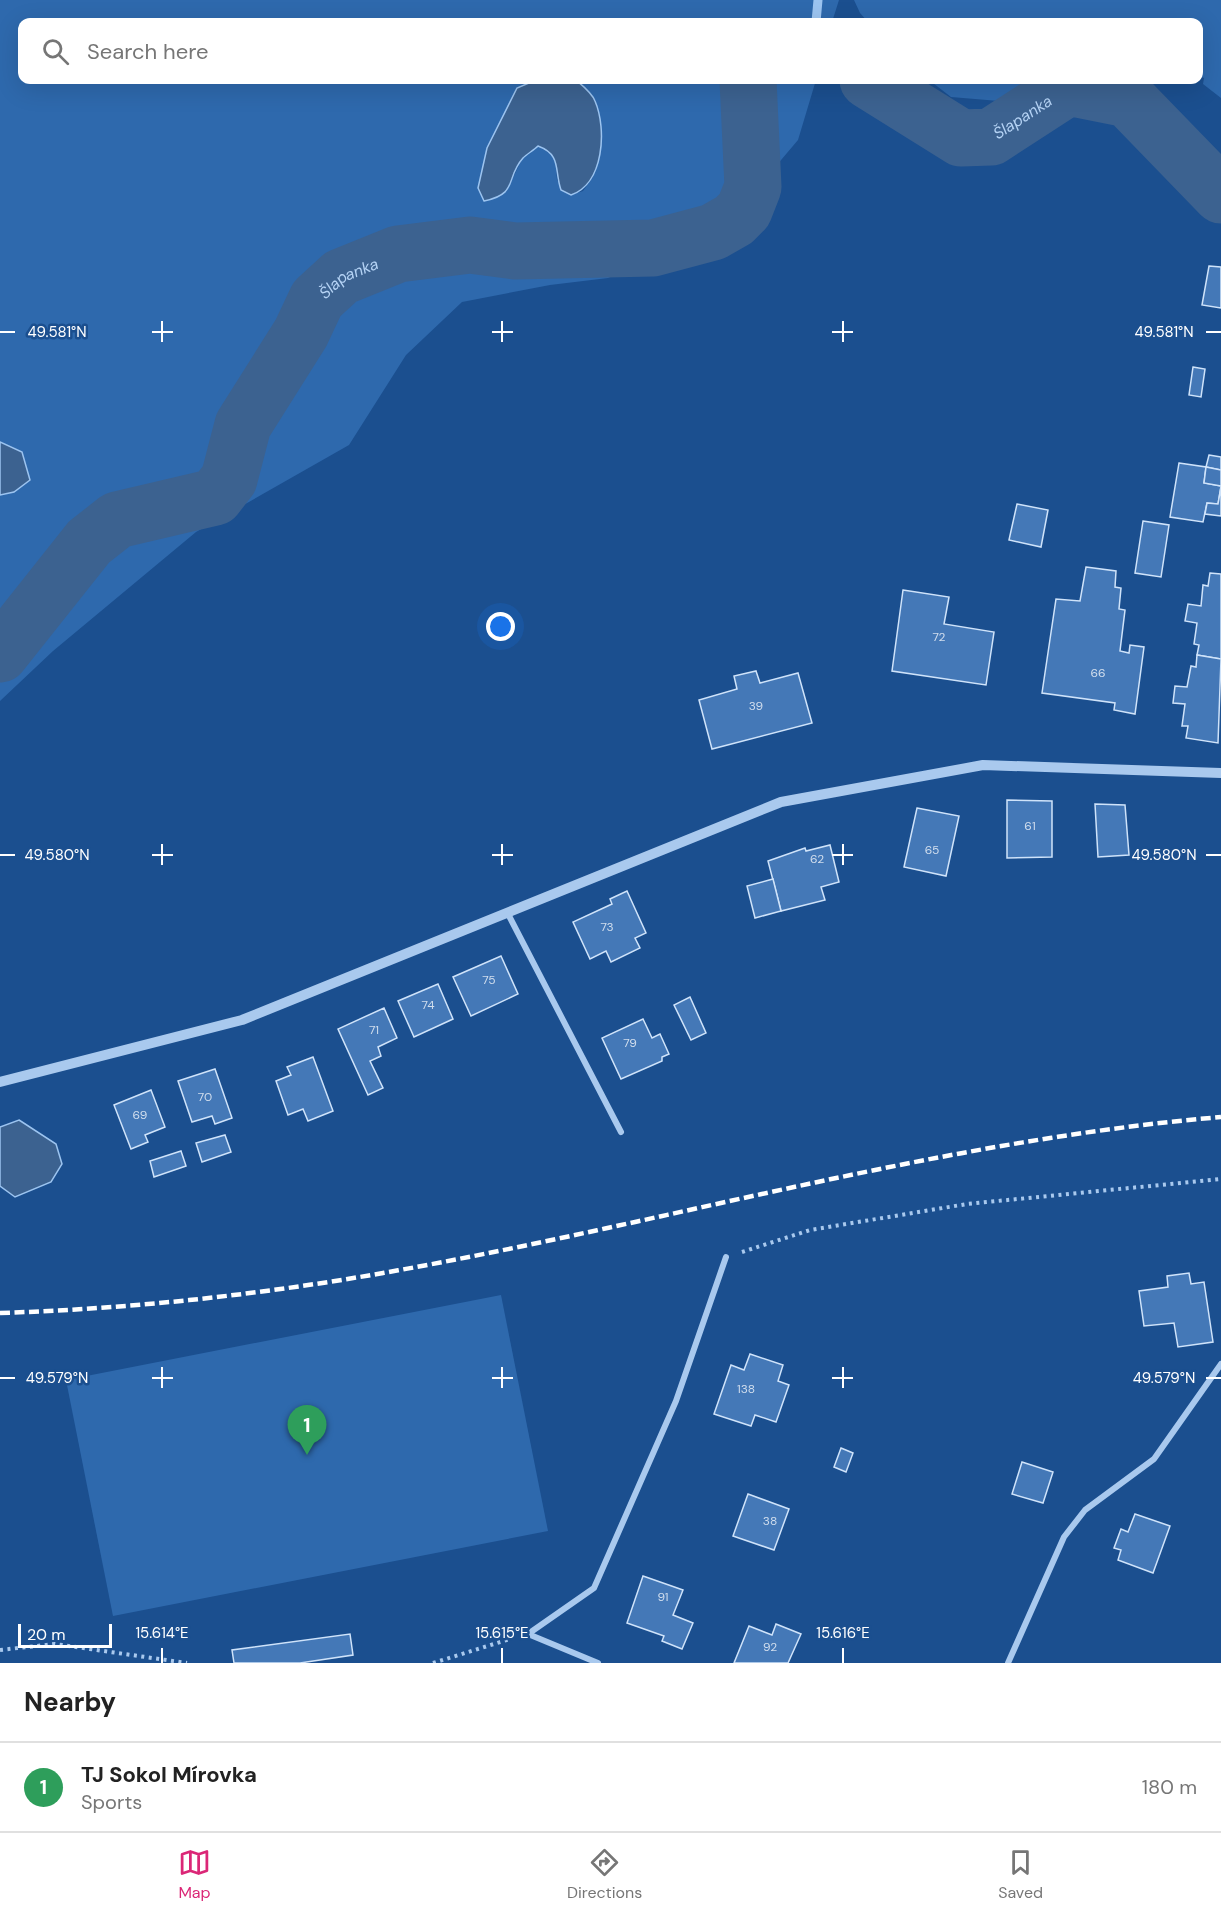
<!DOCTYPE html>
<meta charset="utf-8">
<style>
:root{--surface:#fff;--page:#f6f6f6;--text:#222;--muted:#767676;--line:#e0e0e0;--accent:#db2777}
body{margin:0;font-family:"DM Sans",sans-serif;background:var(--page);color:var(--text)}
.scale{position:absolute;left:18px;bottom:15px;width:94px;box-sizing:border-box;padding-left:6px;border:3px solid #fff;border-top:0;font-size:16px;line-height:21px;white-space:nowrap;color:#fff;-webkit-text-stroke:4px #1b4f8f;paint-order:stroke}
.you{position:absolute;left:501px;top:627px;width:21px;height:21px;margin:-15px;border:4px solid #fff;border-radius:50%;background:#1a73e8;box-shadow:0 0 0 9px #1a73e833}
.badge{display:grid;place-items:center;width:39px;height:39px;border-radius:50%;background:var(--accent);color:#fff;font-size:20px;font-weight:700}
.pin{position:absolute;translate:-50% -50px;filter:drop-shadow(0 2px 3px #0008)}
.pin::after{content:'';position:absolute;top:32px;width:21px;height:18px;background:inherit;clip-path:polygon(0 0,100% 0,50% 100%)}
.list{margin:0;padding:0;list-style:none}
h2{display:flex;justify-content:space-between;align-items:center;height:78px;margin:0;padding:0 24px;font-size:26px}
h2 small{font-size:20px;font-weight:400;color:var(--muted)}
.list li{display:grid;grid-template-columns:39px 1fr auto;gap:18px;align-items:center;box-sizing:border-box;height:90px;padding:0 24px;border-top:2px solid var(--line)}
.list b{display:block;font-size:22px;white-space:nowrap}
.list p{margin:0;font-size:20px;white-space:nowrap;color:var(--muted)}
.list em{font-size:20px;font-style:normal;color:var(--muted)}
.icon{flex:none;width:33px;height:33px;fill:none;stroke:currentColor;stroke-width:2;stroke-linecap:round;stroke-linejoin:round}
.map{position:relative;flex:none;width:1221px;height:1663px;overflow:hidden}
.search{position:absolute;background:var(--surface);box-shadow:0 6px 24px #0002;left:18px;right:18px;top:18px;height:66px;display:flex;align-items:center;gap:15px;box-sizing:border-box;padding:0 21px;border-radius:12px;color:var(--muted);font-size:22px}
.sheet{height:168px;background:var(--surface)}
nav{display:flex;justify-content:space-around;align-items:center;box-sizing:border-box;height:84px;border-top:2px solid var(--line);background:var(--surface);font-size:16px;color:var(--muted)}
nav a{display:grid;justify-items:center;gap:3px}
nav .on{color:var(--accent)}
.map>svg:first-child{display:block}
.green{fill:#2e69ad}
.water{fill:#3c6290;stroke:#9cc4f0;stroke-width:1.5}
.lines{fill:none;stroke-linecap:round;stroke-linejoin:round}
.stream{stroke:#9cc4f0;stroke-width:9}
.river{stroke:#3c6290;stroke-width:57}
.building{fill:#4478b7;stroke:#cfe3fa;stroke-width:1.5}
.path{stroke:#a9c9ee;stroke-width:4;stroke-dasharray:3 4.5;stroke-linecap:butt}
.minor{stroke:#a9c9ee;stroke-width:6}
.tertiary{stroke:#a9c9ee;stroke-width:10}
.rail{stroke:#fff;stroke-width:4.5;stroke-dasharray:10 4.5;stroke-linecap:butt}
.ticks{fill:none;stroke:#fff;stroke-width:2}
.labels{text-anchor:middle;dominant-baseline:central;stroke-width:5;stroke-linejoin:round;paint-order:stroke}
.number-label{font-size:12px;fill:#d0dded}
.water-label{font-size:16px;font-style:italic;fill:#b5d3f5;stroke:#1b4f8f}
.ticks-label{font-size:15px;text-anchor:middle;fill:#fff;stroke:#1b4f8f;stroke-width:5;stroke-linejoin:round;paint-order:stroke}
</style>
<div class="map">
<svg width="1221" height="1663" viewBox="0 0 1221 1663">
<rect width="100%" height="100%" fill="#1b4f8f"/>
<g class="green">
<polygon points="0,0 839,0 832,22 22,22 22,80 536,80 517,88 506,192 522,159 538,146 555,157 557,180 571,195 583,191 593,177 594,98 576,80 816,80 798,140 754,192 690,239 608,278 550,285 462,302 406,355 349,445 196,532 53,651 0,701 0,495 14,492 22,452 0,442"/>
<polygon points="854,0 1221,0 1221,98 1203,84 1204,78 1199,76 1198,22 868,22 860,13"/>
<polygon points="929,80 1049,80 999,101 951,97"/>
<polygon points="501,1295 548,1531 113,1616 66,1380"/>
</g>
<g class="water">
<path d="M536,80H576C583,86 592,93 595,101C607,129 604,184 571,195L561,190C554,170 562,155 538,146C534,150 527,154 523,158C505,178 519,194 484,201L478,188L487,148L517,88Z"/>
<polygon points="0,442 22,452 30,480 14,492 0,495"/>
<polygon points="19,1120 56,1144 62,1164 51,1182 15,1197 0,1186 0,1127"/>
</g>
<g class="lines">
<polyline class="stream" points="816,22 818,0"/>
<g class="river">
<path id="s1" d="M868,80L961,138L991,137L1068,87L1128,99L1221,195"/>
<path id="s2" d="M0,654L89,542L117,520L215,497L229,479L243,425L301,333L317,299L341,277L398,254L470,245L515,251L653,248L713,232L734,220L744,210L753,187L748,80"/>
</g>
</g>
<g class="building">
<polygon points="1209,266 1221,267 1221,308 1202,305"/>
<polygon points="1193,367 1205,369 1201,397 1189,395"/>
<polygon points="1209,455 1221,457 1221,470 1206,467"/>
<polygon points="1179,463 1206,467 1204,483 1221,486 1218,504 1207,503 1203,522 1170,517"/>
<polygon points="1206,467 1221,470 1221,486 1204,483"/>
<polygon points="1221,487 1221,516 1205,514 1207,503 1218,504"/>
<polygon points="1017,504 1048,510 1041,547 1009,540"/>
<polygon points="1143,521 1169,525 1161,577 1135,573"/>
<polygon points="1086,567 1116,571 1115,587 1121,588 1119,609 1125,610 1120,651 1129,653 1130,645 1144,647 1135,714 1114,710 1115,703 1042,693 1056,599 1080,601"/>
<polygon points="1210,573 1221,574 1221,659 1197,655 1199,645 1194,644 1197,623 1185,621 1188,604 1201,606 1203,585 1208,586"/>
<polygon points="903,590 949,597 944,624 994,632 986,685 892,671"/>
<polygon points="1197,655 1221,659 1218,743 1186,738 1188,726 1182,726 1185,704 1173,703 1175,686 1187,687 1191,666 1196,667"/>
<polygon points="756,671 760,683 798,673 812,723 712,749 699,700 737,689 734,676"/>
<polygon points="1007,800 1052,801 1052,857 1007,858"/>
<polygon points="1095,804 1125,805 1129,855 1098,857"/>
<polygon points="917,808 959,816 946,876 904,867"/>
<polygon points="830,845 839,882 821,887 825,900 781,911 768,861 805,848 806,851"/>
<polygon points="773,879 781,911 755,918 747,886"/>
<polygon points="627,891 646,933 635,938 640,948 611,962 606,951 590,959 573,922 612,904 610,899"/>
<polygon points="501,956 518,994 471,1016 453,977"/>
<polygon points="438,984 453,1019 414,1037 398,1001"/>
<polygon points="690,997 706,1033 691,1040 674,1005"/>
<polygon points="384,1008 397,1038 378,1047 381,1056 370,1061 383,1088 368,1095 338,1029"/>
<polygon points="643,1019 652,1038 660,1034 669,1054 662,1057 662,1061 621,1079 602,1038"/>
<polygon points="313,1057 333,1111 308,1121 303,1109 288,1115 276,1081 291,1075 287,1067"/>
<polygon points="215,1069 232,1118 215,1124 212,1116 192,1122 178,1081"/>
<polygon points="151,1090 165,1127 145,1135 148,1142 131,1149 114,1105"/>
<polygon points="225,1135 231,1152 202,1162 196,1143"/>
<polygon points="181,1151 186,1166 154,1177 150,1161"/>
<polygon points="1189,1273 1191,1284 1204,1282 1213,1342 1178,1347 1174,1323 1144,1326 1139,1291 1168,1287 1167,1276"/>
<polygon points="750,1354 783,1365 778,1381 789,1385 776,1422 755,1415 751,1426 714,1414 731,1365 744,1370"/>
<polygon points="841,1448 853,1453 846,1472 834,1467"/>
<polygon points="1022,1462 1053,1472 1043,1503 1012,1494"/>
<polygon points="748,1494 789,1509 774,1550 733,1536"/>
<polygon points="1135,1514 1170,1526 1153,1573 1118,1560 1121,1550 1114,1548 1121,1529 1128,1532"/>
<polygon points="643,1576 683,1590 673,1615 693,1623 682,1649 662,1641 664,1636 627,1623"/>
<polygon points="776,1624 801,1634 788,1663 734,1663 749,1626 772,1635"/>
<polygon points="350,1634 353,1655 300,1663 234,1663 232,1650"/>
</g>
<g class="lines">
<g class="path">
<polyline points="742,1252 810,1230 967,1204 1221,1179"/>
<polyline points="0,1650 55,1644 187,1663"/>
<polyline points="433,1663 510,1639"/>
</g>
<g class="minor">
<polyline points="507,912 621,1132"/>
<polyline points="528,1634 594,1588 676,1401 726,1257"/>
<polyline points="528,1634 598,1663"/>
<polyline points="1008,1663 1064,1537 1085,1510 1154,1459 1221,1364"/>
</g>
<polyline class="tertiary" points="0,1082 242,1020 781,802 983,765 1221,773"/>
<path class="rail" d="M0,1313C128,1309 257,1295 383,1273C663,1224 937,1141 1221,1117"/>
</g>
<path class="ticks" d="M162,321V342M502,321V342M843,321V342M0,332H15M152,332H173M492,332H513M832,332H853M1206,332H1221M162,844V865M502,844V865M843,844V865M0,855H15M152,855H173M492,855H513M832,855H853M1206,855H1221M162,1367V1388M502,1367V1388M843,1367V1388M0,1378H15M152,1378H173M492,1378H513M832,1378H853M1206,1378H1221M162,1648V1663M502,1648V1663M843,1648V1663"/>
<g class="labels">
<g class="number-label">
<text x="939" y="637">72</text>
<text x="1098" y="673">66</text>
<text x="756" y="706">39</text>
<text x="1030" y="826">61</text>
<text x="932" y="850">65</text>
<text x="817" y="859">62</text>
<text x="607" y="927">73</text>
<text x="489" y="980">75</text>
<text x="428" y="1005">74</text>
<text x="374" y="1030">71</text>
<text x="630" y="1043">79</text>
<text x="205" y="1097">70</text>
<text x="140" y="1115">69</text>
<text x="746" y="1389">138</text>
<text x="770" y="1521">38</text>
<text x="663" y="1597">91</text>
<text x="770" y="1647">92</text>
</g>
<g class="water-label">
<text stroke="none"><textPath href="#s1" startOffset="177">Šlapanka</textPath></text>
<text stroke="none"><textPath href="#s2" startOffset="543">Šlapanka</textPath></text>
</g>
</g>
<g class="ticks-label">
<text x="57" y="337">49.581°N</text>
<text x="1164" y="337">49.581°N</text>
<text x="57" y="860">49.580°N</text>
<text x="1164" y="860">49.580°N</text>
<text x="57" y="1383">49.579°N</text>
<text x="1164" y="1383">49.579°N</text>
<text x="162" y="1638">15.614°E</text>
<text x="502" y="1638">15.615°E</text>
<text x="843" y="1638">15.616°E</text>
</g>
</svg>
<div class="scale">20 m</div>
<div class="you"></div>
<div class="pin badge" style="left:307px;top:1455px;background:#2e9e5b">1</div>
<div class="search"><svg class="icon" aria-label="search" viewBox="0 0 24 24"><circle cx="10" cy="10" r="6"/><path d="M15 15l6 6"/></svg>Search here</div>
</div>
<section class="sheet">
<h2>Nearby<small></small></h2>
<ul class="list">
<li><span class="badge" style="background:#2e9e5b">1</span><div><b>TJ Sokol Mírovka</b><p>Sports</p></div><em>180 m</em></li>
</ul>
</section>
<nav>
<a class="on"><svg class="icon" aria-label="map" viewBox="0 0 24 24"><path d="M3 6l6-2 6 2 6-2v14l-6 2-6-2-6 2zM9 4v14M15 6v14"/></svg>Map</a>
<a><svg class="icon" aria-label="directions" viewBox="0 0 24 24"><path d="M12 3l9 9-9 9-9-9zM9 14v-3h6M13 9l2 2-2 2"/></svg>Directions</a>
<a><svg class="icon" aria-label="saved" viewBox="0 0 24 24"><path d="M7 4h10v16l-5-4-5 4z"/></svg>Saved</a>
</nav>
